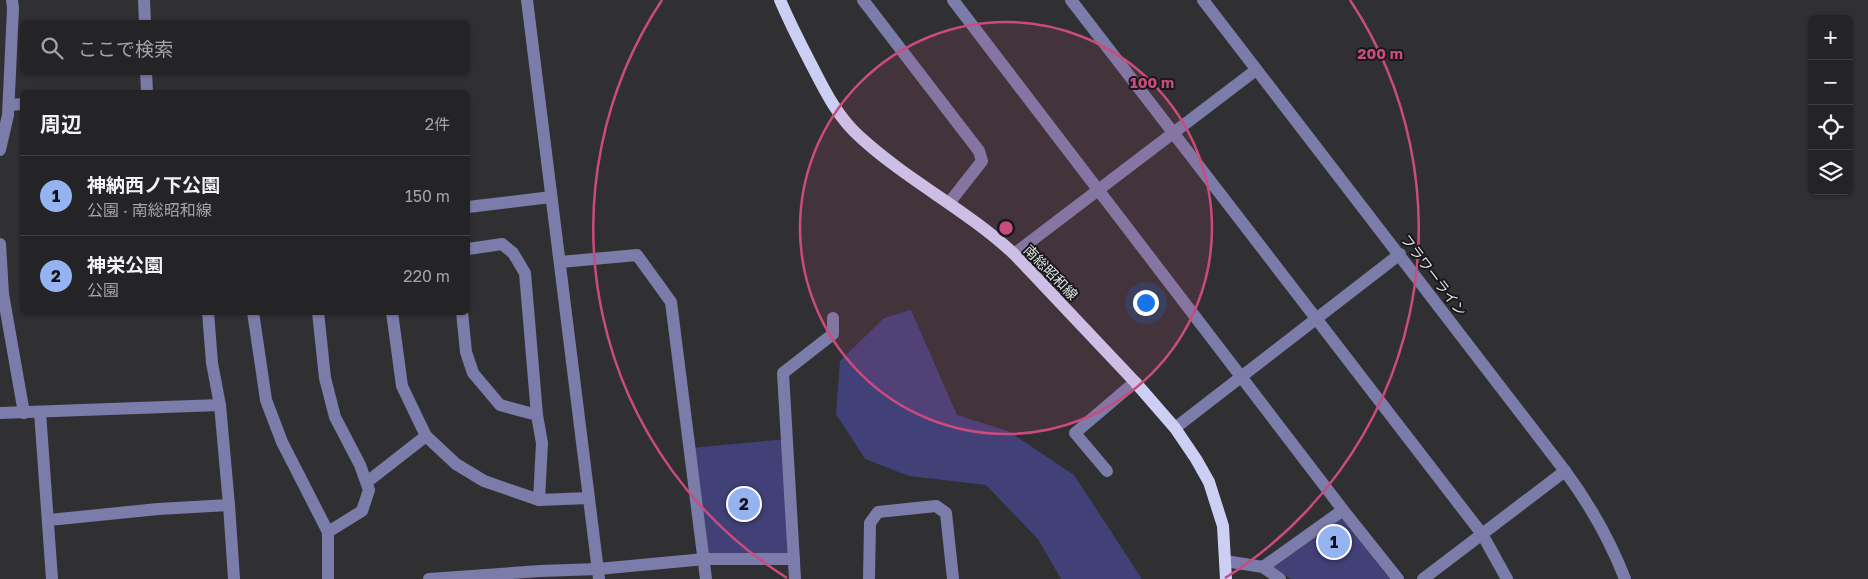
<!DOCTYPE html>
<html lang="ja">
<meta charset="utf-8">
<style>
:root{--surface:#242426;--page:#2c2c2e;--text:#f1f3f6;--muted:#a3a4a7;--line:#414143;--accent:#95b2f1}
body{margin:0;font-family:"Golos Text","Noto Sans JP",sans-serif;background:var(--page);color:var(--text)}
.controls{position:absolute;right:15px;top:15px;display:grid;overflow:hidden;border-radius:8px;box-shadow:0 1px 4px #0004}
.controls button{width:45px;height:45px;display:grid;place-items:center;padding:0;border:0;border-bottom:1px solid var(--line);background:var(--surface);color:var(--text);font:25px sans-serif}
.you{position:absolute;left:1145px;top:302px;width:18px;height:18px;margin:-12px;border:4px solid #fff;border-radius:50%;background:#1a73e8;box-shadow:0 0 0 8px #1a73e833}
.badge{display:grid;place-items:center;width:32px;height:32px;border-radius:50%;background:var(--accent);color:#111;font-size:16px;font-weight:700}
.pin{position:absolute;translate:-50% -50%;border:2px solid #fff;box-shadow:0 1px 5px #0006}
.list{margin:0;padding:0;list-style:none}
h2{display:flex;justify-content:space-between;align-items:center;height:65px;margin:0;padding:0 20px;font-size:21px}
h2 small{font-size:16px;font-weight:400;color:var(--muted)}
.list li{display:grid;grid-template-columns:32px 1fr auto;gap:15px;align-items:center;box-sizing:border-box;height:80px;padding:0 20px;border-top:1px solid var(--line)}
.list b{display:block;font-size:19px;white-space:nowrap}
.list p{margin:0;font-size:16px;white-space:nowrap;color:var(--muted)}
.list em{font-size:16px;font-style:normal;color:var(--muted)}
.icon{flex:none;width:28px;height:28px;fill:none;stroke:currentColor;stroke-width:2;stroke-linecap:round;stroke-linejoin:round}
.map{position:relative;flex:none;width:1868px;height:579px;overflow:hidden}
.search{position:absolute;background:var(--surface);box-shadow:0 1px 4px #0004;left:20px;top:20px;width:450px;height:55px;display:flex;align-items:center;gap:12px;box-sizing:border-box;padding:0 18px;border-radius:8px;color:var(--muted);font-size:19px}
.panel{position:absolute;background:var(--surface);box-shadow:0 1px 4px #0004;left:20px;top:90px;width:450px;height:225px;border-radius:8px}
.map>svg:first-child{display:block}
.green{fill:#414077}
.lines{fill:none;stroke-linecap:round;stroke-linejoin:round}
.minor{stroke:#7b7ca9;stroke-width:12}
.major{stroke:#cccef3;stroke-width:12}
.ring{fill:none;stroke:#ca4b7e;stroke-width:2.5}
.labels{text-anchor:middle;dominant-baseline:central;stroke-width:4;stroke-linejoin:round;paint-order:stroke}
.street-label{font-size:14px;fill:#e3e3e5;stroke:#18181a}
.centre{fill:#ca4b7e;stroke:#18181a;stroke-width:2.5}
.ring-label{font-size:15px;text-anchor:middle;font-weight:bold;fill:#ca4b7e;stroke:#18181a;stroke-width:4;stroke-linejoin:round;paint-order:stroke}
</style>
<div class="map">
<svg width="1868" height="579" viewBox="0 0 1868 579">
<rect width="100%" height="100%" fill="#303033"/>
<g class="green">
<polygon points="911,310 957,415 1008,431 1074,475 1142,579 1061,579 1038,539 986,485 909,476 865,459 836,414 840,361 884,318"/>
<polygon points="787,439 794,559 705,559 690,448"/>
<polygon points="1342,518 1390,579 1291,579 1273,567"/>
</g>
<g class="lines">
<g class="minor">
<polyline points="144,0 145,22"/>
<polyline points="527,0 599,579"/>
<polyline points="863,0 979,151 982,161 949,203"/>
<polyline points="953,0 1343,510 1398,579"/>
<polyline points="1071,0 1482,534 1507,579"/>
<path d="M1203,0L1565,471C1590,505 1610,540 1625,579"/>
<polyline points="146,72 147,92"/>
<polyline points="9,105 22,104"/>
<polyline points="0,150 8,115 13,8 12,0"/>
<polyline points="468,207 551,197"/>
<polyline points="0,244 3,294 24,413"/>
<polyline points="468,249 502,244 513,253 525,273 537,415"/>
<polyline points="1014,254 1256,70"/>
<polyline points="560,262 637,255 671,302 706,579"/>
<polyline points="208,312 212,363 220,405"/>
<polyline points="253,312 266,400 282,442 328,532 328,579"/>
<polyline points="318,312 325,378 335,417 360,465 369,490 362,511 328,532"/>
<polyline points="392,312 402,386 426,436 456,464 484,481 539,500 589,498"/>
<polyline points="462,312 466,352 473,373 500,405 537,415 542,443 539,500"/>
<polyline points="40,412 52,579"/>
<polyline points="0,413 220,405 229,505 234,579"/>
<polyline points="1175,428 1400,254"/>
<polyline points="1107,471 1075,433 1135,382"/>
<polyline points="367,482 426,436"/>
<polyline points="49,520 158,509 229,505"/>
<polyline points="1225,561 1263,567 1280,579"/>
<polyline points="1263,567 1343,510"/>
<polyline points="429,579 540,571 598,569 705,559 794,559"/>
<polyline points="795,579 783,373 833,334 833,318"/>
<polyline points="869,579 870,523 878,512 936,506 946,513 953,579"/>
<polyline points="1423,579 1565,471"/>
</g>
<path class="major" d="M780,0C789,21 799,41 810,62C824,89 837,117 860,137C908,181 967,210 1014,254L1135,382L1175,428L1196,459L1209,482L1223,526L1226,579"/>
</g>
<circle cx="1006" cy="228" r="206" fill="#ca4b7e" fill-opacity=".12"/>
<g class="ring">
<circle cx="1006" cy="228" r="206"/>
<path d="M787 578A413 413 0 0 1 662 0M1350 0A413 413 0 0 1 1225 578"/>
</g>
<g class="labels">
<g class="street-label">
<text transform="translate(1051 272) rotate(46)">南総昭和線</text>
<text transform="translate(1434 275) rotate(53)">フラワーライン</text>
</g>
</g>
<circle cx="1006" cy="228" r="8" class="centre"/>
<g class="ring-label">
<text x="1380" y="59">200 m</text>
<text x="1152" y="88">100 m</text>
</g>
</svg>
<div class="controls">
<button>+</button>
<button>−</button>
<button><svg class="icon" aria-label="locate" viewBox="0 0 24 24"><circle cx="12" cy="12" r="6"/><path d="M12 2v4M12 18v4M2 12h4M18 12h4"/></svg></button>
<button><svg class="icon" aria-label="layers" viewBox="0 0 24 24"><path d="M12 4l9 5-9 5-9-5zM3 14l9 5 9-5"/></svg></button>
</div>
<div class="you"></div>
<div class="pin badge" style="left:1334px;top:542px">1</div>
<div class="pin badge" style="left:744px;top:504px">2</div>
<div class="search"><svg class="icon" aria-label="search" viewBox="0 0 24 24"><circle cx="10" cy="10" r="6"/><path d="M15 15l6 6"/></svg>ここで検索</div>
<section class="panel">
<h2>周辺<small>2件</small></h2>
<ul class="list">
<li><span class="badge">1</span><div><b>神納西ノ下公園</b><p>公園 · 南総昭和線</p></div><em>150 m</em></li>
<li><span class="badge">2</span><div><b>神栄公園</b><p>公園</p></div><em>220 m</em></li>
</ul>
</section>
</div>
